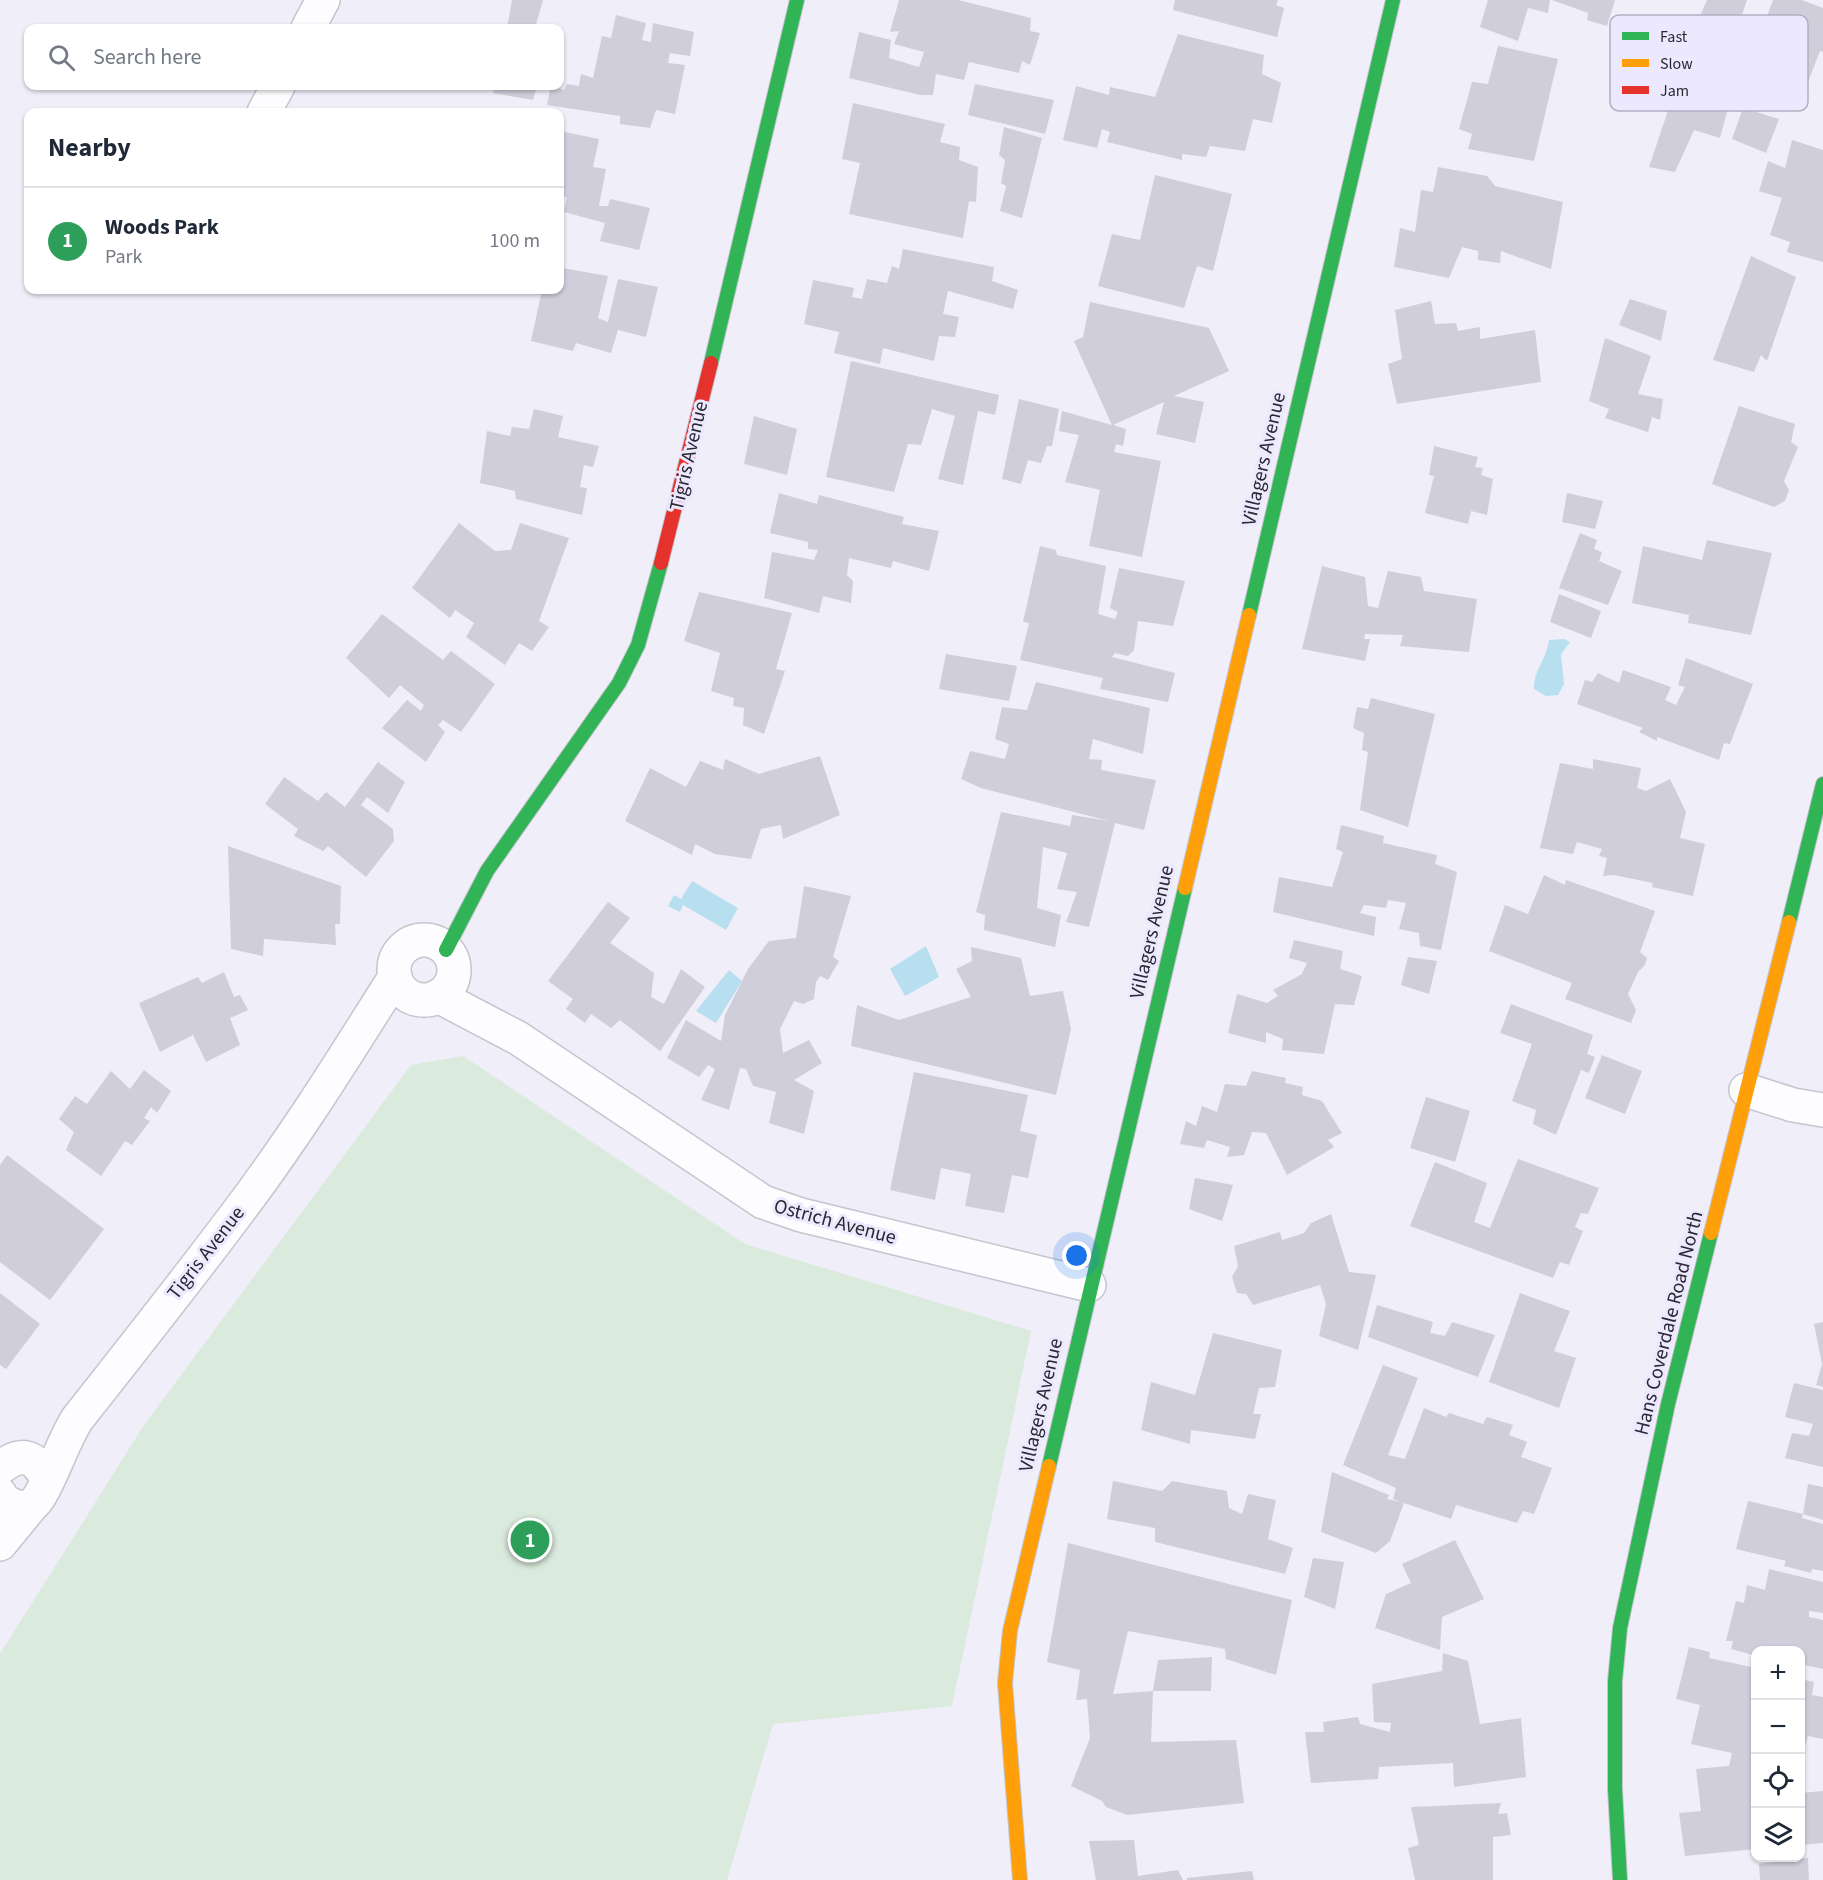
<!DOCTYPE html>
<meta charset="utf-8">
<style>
:root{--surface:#fff;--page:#f6f6f7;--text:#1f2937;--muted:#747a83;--line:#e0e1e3;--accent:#ea580c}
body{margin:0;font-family:"Source Sans 3",sans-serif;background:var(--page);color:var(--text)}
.controls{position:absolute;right:18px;bottom:18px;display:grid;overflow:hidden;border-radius:12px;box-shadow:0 2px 4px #0004}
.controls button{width:54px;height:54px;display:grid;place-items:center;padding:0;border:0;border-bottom:2px solid var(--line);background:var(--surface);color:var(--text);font:30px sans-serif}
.you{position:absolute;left:1077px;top:1256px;width:21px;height:21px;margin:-15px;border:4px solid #fff;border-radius:50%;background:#1a73e8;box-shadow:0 0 0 9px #1a73e833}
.badge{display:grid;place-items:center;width:39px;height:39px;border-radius:50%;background:var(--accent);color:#fff;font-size:20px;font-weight:700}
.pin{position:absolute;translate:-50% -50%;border:3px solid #fff;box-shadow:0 2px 6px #0006}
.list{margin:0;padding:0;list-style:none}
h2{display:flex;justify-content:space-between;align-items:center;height:78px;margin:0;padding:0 24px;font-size:26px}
h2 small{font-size:20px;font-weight:400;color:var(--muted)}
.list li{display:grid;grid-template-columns:39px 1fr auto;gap:18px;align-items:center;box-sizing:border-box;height:108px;padding:0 24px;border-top:2px solid var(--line)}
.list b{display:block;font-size:22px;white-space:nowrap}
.list p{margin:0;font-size:20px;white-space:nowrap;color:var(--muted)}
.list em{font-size:20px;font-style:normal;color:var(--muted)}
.icon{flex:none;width:33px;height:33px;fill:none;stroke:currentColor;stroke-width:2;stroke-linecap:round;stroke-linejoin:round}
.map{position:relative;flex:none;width:1823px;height:1880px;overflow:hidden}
.search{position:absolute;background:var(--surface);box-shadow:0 2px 4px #0004;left:24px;top:24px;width:540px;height:66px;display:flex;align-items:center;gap:15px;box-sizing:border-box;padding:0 21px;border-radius:12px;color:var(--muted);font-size:22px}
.panel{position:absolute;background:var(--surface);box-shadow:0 2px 4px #0004;left:24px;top:108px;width:540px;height:186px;border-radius:12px}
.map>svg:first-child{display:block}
.green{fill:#daeadc}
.water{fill:#b8dff0}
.building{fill:#d0cedb}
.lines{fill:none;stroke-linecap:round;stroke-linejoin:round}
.street-casing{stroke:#c6c4ce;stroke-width:36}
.fast-casing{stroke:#c6c4ce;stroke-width:16}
.slow-casing{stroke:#c6c4ce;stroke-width:16}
.jam-casing{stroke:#c6c4ce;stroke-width:16}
.street{stroke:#fdfcfe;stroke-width:33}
.fast{stroke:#30b455;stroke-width:14}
.slow{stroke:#ff9f0a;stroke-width:14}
.jam{stroke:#e5322d;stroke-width:14}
.labels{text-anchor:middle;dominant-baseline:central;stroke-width:6;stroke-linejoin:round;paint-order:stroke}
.street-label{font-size:20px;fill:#2a2832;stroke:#ece9fe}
.key{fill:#ece9fe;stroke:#b2afc1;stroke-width:1.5}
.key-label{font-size:16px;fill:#2a2832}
</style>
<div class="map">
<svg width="1823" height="1880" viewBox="0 0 1823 1880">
<rect width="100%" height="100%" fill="#f0eef9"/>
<polygon class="green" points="463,1056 745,1244 1031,1331 952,1706 773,1724 727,1880 0,1880 0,1654 144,1425 411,1065"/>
<g class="water">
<path d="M1564,639L1570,642L1561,654L1564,684L1558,695L1546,696L1534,689C1534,669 1546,661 1549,640Z"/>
<polygon points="692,881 738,908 726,930 683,905 680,912 668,906 674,895 681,899"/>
<polygon points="926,946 939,977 905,996 890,969"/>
<polygon points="729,970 742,981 716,1023 696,1011"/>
</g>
<g class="building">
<polygon points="512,0 543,0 535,28 507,28"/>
<polygon points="899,0 958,0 1031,18 1030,31 1040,33 1030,65 1022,61 1019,73 969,62 964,80 936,74 933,95 920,95 849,78 859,32 891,40 889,58 919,67 924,52 894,44 899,31 890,32"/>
<polygon points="1175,0 1278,0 1276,5 1284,8 1277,37 1173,10"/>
<polygon points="1488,0 1550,0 1548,13 1528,8 1518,41 1480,27"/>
<polygon points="1552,0 1615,0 1607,26 1587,20 1588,13"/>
<polygon points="1707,0 1747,0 1724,67 1683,55"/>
<polygon points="1773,0 1802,0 1823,8 1823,52 1820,51 1797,111 1740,90"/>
<polygon points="616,15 646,23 642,40 651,42 653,23 694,32 690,56 670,53 668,63 685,65 675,114 656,110 650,128 620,124 620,116 547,105 551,86 564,90 567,84 579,86 581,74 593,78 602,36 611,38"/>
<polygon points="1178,34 1264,55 1262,74 1281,83 1272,123 1253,119 1245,151 1210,146 1206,157 1182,154 1182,160 1107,142 1110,132 1102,129 1097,148 1063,140 1076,86 1109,95 1110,87 1155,97"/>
<polygon points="1498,46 1558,59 1534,161 1468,149 1472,134 1459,129 1472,82 1488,84"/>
<polygon points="975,84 1054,100 1045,134 968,115"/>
<polygon points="495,86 537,86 533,100 493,93"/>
<polygon points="1675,90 1728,108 1720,138 1694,130 1675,172 1649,167"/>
<polygon points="853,103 945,124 940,142 960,147 959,160 978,167 976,202 969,201 963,238 849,214 860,163 842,159"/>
<polygon points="1743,108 1779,119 1766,153 1732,139"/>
<polygon points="1004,127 1042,138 1022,218 1000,211 1006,186 1001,183 1005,160 999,155"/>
<polygon points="560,131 599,139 593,167 606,169 599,206 608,206 610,199 650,208 639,250 600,241 605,223 564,212 567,197 560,196"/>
<polygon points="1792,140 1823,150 1823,262 1787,252 1790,242 1770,235 1782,198 1759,191 1768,161 1785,168"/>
<polygon points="1438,167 1487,176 1495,186 1563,202 1551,269 1501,251 1500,263 1478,260 1478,251 1462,247 1449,278 1394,267 1400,228 1415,232 1421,190 1433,192"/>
<polygon points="1155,175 1232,194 1213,271 1197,266 1184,308 1098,286 1112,234 1140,240"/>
<polygon points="903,249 994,267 992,281 1018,290 1013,309 948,291 943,314 959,317 955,337 939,336 934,361 883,348 880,364 834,353 839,332 804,324 813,280 854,288 852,297 862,299 867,279 887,283 892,266 899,269"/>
<polygon points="1751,256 1796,277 1767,361 1761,355 1754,372 1713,360"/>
<polygon points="562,268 608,276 598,318 608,322 618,279 658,287 646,337 618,330 611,353 576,343 573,351 531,341 542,290 560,290"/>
<polygon points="1630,299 1667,311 1661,341 1619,325"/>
<polygon points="1431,301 1435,324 1456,323 1458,331 1480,327 1480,339 1535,330 1541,382 1397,404 1388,364 1402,359 1395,310"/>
<polygon points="1090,302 1209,328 1229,371 1174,396 1204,402 1195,443 1156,434 1164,402 1113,425 1126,429 1123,446 1116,444 1114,452 1161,461 1142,557 1089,546 1100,490 1065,482 1079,435 1059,431 1062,411 1112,425 1074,341 1083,337"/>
<polygon points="1605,338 1651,356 1638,394 1663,399 1660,420 1652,417 1648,432 1605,418 1609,409 1589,401"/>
<polygon points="851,361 999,395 995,415 978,411 963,485 938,479 955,416 932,409 921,445 908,444 894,492 826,477"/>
<polygon points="1019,399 1059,409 1052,446 1047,446 1041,463 1028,460 1021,484 1002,479"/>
<polygon points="1739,406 1795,424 1791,442 1798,447 1784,481 1789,490 1785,501 1774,507 1712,484"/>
<polygon points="534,409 563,416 558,437 599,446 593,467 584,465 580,487 587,488 582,515 516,499 515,491 480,483 487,431 510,436 512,427 529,429"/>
<polygon points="754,416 797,429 787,475 744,464"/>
<polygon points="1434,446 1478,457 1475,467 1483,468 1481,475 1493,479 1487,515 1471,511 1468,524 1425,513 1434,476 1429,475"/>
<polygon points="779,493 817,504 819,495 904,517 902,524 939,531 929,571 893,561 891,568 849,558 847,575 853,581 851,603 823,596 819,613 764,598 772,552 814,560 818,550 808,549 808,542 770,533"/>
<polygon points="1567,493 1603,501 1595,529 1562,522"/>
<polygon points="459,523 495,551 511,550 520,523 569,538 539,621 549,627 532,651 519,643 505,665 466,637 474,623 455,610 450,618 412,588"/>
<polygon points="1580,533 1597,540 1594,549 1602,552 1599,561 1622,571 1608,605 1559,588"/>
<polygon points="1707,540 1772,553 1751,635 1688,623 1689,615 1632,603 1643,546 1702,560"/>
<polygon points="1040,546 1056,550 1057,555 1106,566 1098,614 1115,619 1118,612 1110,608 1119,568 1185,581 1173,626 1138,621 1134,650 1128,656 1115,653 1112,657 1175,673 1168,702 1100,689 1103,678 1020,660 1029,623 1023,622"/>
<polygon points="1322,566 1365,577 1368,606 1378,608 1388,571 1421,577 1424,591 1477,599 1469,652 1400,646 1403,635 1365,634 1364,639 1370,639 1365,661 1302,649"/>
<polygon points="699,592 792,613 776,669 785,671 764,734 743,725 744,708 733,706 734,698 711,691 720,653 684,641"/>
<polygon points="1559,594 1601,611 1591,638 1550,622"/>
<polygon points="382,614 443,660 451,651 495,684 461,732 443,720 438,725 445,732 426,762 382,728 407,700 421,711 424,705 400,685 389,698 346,658"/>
<polygon points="946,654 1017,666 1009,701 939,689"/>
<polygon points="1686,658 1753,684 1730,744 1724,743 1719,760 1657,737 1657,741 1639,732 1643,728 1577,704 1585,680 1592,682 1598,673 1619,683 1623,670 1671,687 1665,700 1676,705 1685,687 1678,685"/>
<polygon points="1036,682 1150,708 1143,754 1093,739 1089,759 1102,760 1101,770 1156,780 1144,830 1115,823 1089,927 1066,922 1077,892 1057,889 1067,853 1043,847 1037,908 1061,915 1055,947 984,930 985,915 976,912 1001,812 1070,826 1072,815 1109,821 981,788 961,779 970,751 1005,759 1009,744 995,739 1002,707 1027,710"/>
<polygon points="1371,698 1435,714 1408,827 1360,810 1368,752 1362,750 1364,733 1353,728 1357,707 1368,709"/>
<polygon points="820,756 840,815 783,839 781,825 761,829 751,859 715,854 695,844 692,855 625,821 650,768 686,787 700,761 723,770 725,759 759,774"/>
<polygon points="1593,759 1641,768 1637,788 1646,791 1670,779 1686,812 1680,838 1705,844 1693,896 1652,887 1653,883 1614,875 1603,876 1607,858 1599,856 1602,849 1577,842 1573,854 1540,848 1560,763 1593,769"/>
<polygon points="378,762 405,782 388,813 367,797 361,805 393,829 394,841 366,877 328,846 323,851 294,836 298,829 265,804 284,777 318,801 326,792 345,807"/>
<polygon points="1341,825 1384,836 1383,843 1437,855 1435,864 1457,872 1441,950 1420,946 1419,933 1399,929 1406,903 1388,900 1386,908 1364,905 1360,913 1376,917 1374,936 1273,912 1279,877 1332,887 1343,852 1336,849"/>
<polygon points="228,846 341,886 340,924 335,924 336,945 264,939 263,956 231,949"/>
<polygon points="1544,875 1565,885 1566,880 1655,911 1640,952 1647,958 1645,965 1638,972 1628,994 1636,1010 1631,1023 1565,999 1572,983 1489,951 1505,905 1528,914"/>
<polygon points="804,886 851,896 833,957 839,961 828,980 820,976 816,982 814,999 803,1004 794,1001 780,1029 783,1053 809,1040 822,1063 794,1080 814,1091 804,1134 769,1123 776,1092 753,1086 746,1069 740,1068 729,1110 701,1100 715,1069 708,1065 699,1077 667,1058 686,1020 721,1041 725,1015 748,969 769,941 796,938"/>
<polygon points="608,902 630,918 610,943 654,973 651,997 664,1004 681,969 705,987 660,1051 620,1020 611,1028 591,1014 585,1023 566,1009 573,999 548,981"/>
<polygon points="1294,940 1343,951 1340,969 1362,976 1354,1005 1335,1004 1324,1054 1282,1050 1283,1039 1266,1032 1266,1043 1228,1033 1237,994 1267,1003 1278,996 1273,990 1302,974 1307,963 1289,958"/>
<polygon points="971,947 1021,958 1030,996 1063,991 1071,1029 1056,1095 851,1046 857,1005 899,1020 971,997 956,969 972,961"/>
<polygon points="1408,957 1437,961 1429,994 1401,985"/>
<polygon points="224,972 234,997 240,995 248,1010 230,1018 240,1045 206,1062 193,1035 160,1052 139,1003 198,977 202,983"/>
<polygon points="1511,1004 1593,1035 1587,1054 1595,1057 1589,1073 1581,1070 1556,1135 1533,1124 1536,1110 1512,1101 1532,1044 1500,1033"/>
<polygon points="1602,1055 1642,1071 1625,1114 1585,1098"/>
<polygon points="144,1070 171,1091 157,1113 151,1107 144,1118 150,1121 132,1145 125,1141 101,1176 66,1150 74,1132 59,1119 75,1096 87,1104 111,1071 130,1089"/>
<polygon points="1252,1071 1286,1078 1285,1083 1303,1087 1302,1095 1322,1101 1342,1133 1328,1140 1334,1147 1287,1175 1266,1133 1252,1132 1244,1155 1227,1157 1230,1147 1207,1140 1204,1148 1180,1144 1186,1121 1196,1126 1202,1106 1217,1112 1225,1084 1246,1086"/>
<polygon points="914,1072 1028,1095 1020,1131 1037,1135 1028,1178 1012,1175 1004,1213 965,1206 971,1174 941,1168 935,1200 890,1190"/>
<polygon points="1426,1097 1470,1111 1455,1162 1410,1148"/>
<polygon points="7,1155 104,1229 50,1300 0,1262 0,1165"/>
<polygon points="1518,1159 1599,1188 1588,1214 1581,1213 1575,1227 1583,1231 1569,1265 1560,1262 1553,1278 1410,1226 1435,1162 1487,1183 1474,1222 1490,1228"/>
<polygon points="1195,1178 1233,1185 1222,1221 1189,1209"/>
<polygon points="1331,1214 1349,1272 1376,1275 1358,1350 1319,1336 1326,1304 1320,1285 1253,1305 1246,1294 1237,1293 1232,1277 1238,1266 1234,1246 1280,1232 1282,1240 1304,1233 1311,1223"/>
<polygon points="0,1293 40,1324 6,1369 0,1365"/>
<polygon points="1520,1293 1570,1311 1554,1351 1576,1358 1559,1408 1489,1382"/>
<polygon points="1377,1305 1433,1322 1430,1333 1445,1336 1452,1322 1495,1335 1478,1377 1368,1337"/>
<polygon points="1823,1322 1823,1387 1816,1385 1822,1364 1814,1324"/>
<polygon points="1213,1333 1282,1350 1275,1387 1259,1388 1253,1414 1261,1414 1255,1439 1191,1430 1190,1444 1141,1430 1151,1382 1195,1395"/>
<polygon points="1383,1365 1418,1378 1388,1455 1405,1459 1424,1408 1446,1417 1449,1413 1483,1424 1487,1417 1513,1425 1509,1435 1527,1442 1521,1457 1552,1468 1534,1514 1523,1511 1517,1523 1456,1505 1451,1519 1404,1503 1390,1541 1376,1553 1321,1532 1332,1472 1389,1495 1387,1499 1401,1502 1393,1499 1396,1488 1343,1465"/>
<polygon points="1794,1383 1823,1390 1823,1467 1785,1458 1792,1433 1809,1436 1813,1424 1785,1417"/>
<polygon points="1113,1481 1162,1491 1172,1481 1227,1491 1229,1508 1242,1514 1248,1494 1276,1500 1268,1539 1293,1548 1285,1574 1155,1542 1155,1528 1107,1519"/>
<polygon points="1808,1484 1823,1487 1823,1520 1803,1514"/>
<polygon points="1748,1501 1803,1514 1802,1518 1823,1524 1823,1571 1812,1569 1811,1573 1784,1566 1786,1561 1736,1549"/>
<polygon points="1455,1540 1484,1599 1442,1617 1440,1650 1375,1628 1386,1594 1411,1583 1402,1564"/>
<polygon points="1068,1543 1292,1600 1276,1675 1226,1659 1225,1649 1128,1631 1113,1694 1153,1691 1151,1742 1236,1740 1244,1803 1127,1815 1106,1807 1102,1801 1071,1786 1090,1738 1087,1699 1076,1700 1080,1670 1047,1662"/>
<polygon points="1313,1558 1344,1562 1335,1609 1304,1597"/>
<polygon points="1769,1569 1823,1582 1823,1613 1809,1611 1809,1617 1823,1620 1823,1669 1800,1664 1800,1650 1756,1650 1756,1656 1731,1649 1733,1641 1726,1641 1736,1601 1744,1603 1747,1585 1765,1590"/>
<polygon points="1689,1647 1710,1652 1709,1658 1756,1668 1756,1849 1685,1856 1679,1813 1701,1811 1696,1769 1729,1766 1732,1753 1691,1744 1700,1705 1676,1699"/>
<polygon points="1443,1653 1468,1661 1480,1724 1521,1718 1526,1777 1454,1787 1453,1763 1379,1767 1378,1779 1311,1783 1305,1732 1324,1732 1323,1722 1358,1717 1360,1724 1390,1732 1391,1723 1374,1722 1372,1684 1442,1671"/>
<polygon points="1212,1657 1211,1691 1153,1691 1158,1660"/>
<polygon points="1800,1679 1814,1682 1812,1695 1823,1697 1823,1739 1808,1736 1801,1761"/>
<polygon points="1823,1791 1823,1843 1800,1845 1800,1793"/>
<polygon points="1501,1803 1498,1814 1507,1813 1511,1835 1493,1837 1493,1880 1415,1880 1408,1848 1419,1845 1411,1807"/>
<polygon points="1134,1840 1138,1876 1178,1870 1183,1880 1096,1880 1089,1841"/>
<polygon points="1808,1858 1809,1880 1760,1880 1759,1864"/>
<polygon points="1252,1871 1254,1880 1187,1880 1187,1878"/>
</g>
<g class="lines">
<g class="street-casing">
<g id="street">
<polyline points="308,28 323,0"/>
<polyline points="264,112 278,86"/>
<circle cx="424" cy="970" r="30"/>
<polyline points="438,996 518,1038 763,1202 801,1215 1089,1285"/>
<polyline points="1746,1090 1793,1105 1823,1110"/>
<path d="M0,1468C21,1451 35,1455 47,1479"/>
<path d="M0,1494L2,1500C12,1505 22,1511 32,1505C44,1499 65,1435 78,1418C131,1351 184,1284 235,1216C293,1140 344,1058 395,977"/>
<polyline points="0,1544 32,1505"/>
</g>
</g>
<g class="fast-casing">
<g id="fast">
<polyline points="711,363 797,0"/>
<polyline points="1249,615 1393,0"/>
<polyline points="1789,922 1823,784"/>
<polyline points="446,950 487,871 619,683 638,645 661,563"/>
<polyline points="1049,1466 1185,888"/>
<polyline points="1620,1880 1615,1789 1615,1681 1620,1628 1668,1404 1711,1233"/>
</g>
</g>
<g class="slow-casing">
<g id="slow">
<polyline points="1185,888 1249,615"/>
<polyline points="1711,1233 1789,922"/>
<polyline points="1020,1880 1005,1683 1010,1631 1049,1466"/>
</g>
</g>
<g class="jam-casing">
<polyline id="jam" points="661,563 711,363"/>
</g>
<use href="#street" class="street"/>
<use href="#fast" class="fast"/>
<use href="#slow" class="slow"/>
<use href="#jam" class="jam"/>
</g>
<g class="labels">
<g class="street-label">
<text transform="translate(689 456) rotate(-77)">Tigris Avenue</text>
<text transform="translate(1264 459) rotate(-77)">Villagers Avenue</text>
<text transform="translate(1152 932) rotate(-77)">Villagers Avenue</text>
<text transform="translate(835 1222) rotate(15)">Ostrich Avenue</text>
<text transform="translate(206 1253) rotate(-52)">Tigris Avenue</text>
<text transform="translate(1669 1323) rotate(-76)">Hans Coverdale Road North</text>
<text transform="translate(1041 1405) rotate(-77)">Villagers Avenue</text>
</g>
</g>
<rect x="1610" y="15" width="198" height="96" rx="9" class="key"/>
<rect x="1622" y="32" width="27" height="8" fill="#30b455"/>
<rect x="1622" y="59" width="27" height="8" fill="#ff9f0a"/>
<rect x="1622" y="86" width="27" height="8" fill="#e5322d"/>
<g class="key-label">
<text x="1660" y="42">Fast</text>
<text x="1660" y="69">Slow</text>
<text x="1660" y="96">Jam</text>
</g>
</svg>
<div class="controls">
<button>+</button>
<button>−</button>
<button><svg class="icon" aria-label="locate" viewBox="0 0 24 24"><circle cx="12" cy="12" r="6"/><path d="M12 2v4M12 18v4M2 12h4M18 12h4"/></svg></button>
<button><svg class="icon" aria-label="layers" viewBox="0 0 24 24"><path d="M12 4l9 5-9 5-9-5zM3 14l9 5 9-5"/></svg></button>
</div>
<div class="you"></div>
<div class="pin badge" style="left:530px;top:1540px;background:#2e9e5b">1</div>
<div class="search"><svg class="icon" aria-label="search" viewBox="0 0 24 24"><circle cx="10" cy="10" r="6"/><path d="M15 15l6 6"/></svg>Search here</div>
<section class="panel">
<h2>Nearby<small></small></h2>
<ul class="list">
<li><span class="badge" style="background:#2e9e5b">1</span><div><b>Woods Park</b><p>Park</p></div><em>100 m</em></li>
</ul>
</section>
</div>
